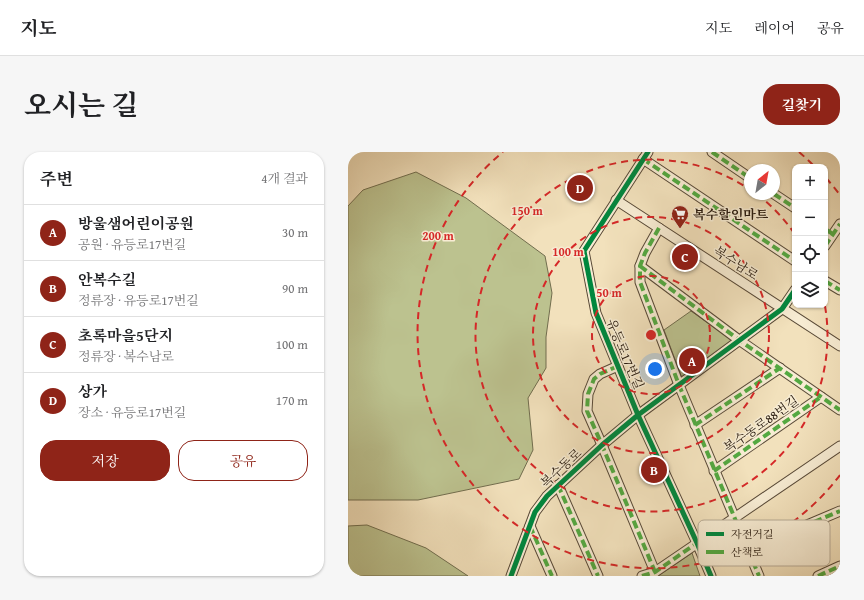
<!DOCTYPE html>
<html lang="ko">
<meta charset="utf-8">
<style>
:root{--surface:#fff;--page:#f6f6f6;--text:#202124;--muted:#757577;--line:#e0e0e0;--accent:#8f2418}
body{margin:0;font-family:"Gentium Book Plus","Noto Serif KR",serif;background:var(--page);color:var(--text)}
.controls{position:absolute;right:12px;top:12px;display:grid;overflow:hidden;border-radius:8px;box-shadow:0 1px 3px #0004}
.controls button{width:36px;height:36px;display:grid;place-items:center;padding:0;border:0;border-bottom:1px solid var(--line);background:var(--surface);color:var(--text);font:20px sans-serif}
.compass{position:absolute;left:396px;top:12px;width:36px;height:36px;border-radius:50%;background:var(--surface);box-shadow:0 1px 3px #0004;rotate:31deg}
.you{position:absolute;left:307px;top:217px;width:14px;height:14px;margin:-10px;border:3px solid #fff;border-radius:50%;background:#1a73e8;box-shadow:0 0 0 6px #1a73e833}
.badge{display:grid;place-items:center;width:26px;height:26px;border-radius:50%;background:var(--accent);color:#fff;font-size:13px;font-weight:700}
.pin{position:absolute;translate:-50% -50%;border:2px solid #fff;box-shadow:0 1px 4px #0006}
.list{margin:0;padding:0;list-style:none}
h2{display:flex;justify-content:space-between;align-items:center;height:52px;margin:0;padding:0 16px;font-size:17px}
h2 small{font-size:13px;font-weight:400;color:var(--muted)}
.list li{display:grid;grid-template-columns:26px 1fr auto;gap:12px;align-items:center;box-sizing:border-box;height:56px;padding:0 16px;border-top:1px solid var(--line)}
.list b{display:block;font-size:15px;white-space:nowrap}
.list p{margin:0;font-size:13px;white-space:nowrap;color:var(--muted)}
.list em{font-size:13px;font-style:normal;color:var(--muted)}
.actions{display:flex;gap:8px;padding:12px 16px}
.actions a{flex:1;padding:9px 0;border:1px solid var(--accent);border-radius:16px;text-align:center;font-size:14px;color:var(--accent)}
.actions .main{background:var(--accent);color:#fff}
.icon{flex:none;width:22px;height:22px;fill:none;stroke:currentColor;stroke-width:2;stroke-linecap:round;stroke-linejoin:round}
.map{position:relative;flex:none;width:492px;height:424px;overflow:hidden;border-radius:16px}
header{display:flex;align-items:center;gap:24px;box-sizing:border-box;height:56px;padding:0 20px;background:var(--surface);border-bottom:1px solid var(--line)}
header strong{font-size:19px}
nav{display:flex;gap:22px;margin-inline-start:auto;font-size:14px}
.intro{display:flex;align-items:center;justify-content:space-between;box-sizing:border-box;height:96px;padding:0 24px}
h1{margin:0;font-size:28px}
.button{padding:10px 18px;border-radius:16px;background:var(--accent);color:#fff;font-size:14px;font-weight:700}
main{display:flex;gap:24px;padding:0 24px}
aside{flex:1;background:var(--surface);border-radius:16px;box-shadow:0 1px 3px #0004}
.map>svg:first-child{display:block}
.green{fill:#bcc28f;stroke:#716d4e}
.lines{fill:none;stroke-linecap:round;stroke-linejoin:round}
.minor-casing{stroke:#594a38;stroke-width:11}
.minor{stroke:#f7ecd3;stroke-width:9}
.quiet{stroke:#53a941;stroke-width:4;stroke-dasharray:8 4;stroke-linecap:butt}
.cycleway-casing{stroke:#f7ecd3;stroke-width:8}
.cycleway{stroke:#00873e;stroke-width:5}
.ring{fill:none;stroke:#d62828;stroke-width:2;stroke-dasharray:7 5}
.labels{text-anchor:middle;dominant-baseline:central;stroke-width:3;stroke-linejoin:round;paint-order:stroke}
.poi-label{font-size:13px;font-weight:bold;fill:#26180c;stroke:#f7ecd3;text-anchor:start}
.street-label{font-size:13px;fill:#26180c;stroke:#f7ecd3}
.key{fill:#f7ecd3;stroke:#b8ac97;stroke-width:1}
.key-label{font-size:11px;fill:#26180c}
.centre{fill:#d62828;stroke:#f7ecd3;stroke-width:2}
.ring-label{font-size:12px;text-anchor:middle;font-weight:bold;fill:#d62828;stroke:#f7ecd3;stroke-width:3;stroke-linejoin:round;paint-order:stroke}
</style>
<header>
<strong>지도</strong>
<nav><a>지도</a><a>레이어</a><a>공유</a></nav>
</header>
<div class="intro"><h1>오시는 길</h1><a class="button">길찾기</a></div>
<main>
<aside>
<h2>주변<small>4개 결과</small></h2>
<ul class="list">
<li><span class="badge">A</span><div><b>방울샘어린이공원</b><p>공원 · 유등로17번길</p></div><em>30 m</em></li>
<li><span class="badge">B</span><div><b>안복수길</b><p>정류장 · 유등로17번길</p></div><em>90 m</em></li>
<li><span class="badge">C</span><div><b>초록마을5단지</b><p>정류장 · 복수남로</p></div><em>100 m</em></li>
<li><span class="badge">D</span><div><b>상가</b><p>장소 · 유등로17번길</p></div><em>170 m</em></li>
</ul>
<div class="actions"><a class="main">저장</a><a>공유</a></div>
</aside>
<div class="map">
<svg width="492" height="424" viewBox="0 0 492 424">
<rect width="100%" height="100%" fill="#f2e1bc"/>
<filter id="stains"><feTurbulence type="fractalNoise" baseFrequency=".005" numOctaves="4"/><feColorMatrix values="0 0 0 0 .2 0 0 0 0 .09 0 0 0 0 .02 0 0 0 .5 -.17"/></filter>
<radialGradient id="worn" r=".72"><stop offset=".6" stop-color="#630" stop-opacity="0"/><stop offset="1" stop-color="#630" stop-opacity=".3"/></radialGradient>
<g class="green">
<polygon points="68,20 118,46 197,104 204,141 198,185 198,216 180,246 185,298 171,327 70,348 0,348 0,54 15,38"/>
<polygon points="343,159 388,191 334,226 316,178"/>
<polygon points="19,373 78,396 120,424 0,424 0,374"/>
<polygon points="344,401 352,424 310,424"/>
</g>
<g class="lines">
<g class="minor-casing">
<g id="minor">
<polyline points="300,0 236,99 248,161 290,263 349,391 363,424"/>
<polyline points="364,0 402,26"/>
<polyline points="295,7 447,109"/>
<polyline points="426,42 447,56"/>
<polyline points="268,48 492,194"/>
<polyline points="311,76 297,101 292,114 292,130 331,233 411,424"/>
<polyline points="477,94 492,72"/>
<polyline points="292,114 391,188 492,258"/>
<polyline points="477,129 492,138"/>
<polyline points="270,214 252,222 246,227 240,242 239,259 254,293 307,420"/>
<polyline points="347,273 432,216"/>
<polyline points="366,319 473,245"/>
<polyline points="210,333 250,424"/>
<polyline points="182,374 204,424"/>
<polyline points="400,398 492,359"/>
<polyline points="163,424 187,360 199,344 254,293 290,263 434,157 447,138"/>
<polyline points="294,424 307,420 492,294"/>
<polyline points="470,424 492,414"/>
</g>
</g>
<use href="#minor" class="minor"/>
<g class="quiet">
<polyline points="364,0 402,26"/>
<polyline points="295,7 447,109"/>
<polyline points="426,42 447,56"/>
<polyline points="311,76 297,101 292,114 292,130 331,233 411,424"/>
<polyline points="477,77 485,82"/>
<polyline points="477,94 492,72"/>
<polyline points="292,114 391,188 492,258"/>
<polyline points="477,129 492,138"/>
<polyline points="270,214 252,222 246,227 240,242 239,259 254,293 307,420"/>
<polyline points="347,273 432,216"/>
<polyline points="366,319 473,245"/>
<polyline points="210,333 250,424"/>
<polyline points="182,374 204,424"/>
<polyline points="400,398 492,359"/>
<polyline points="294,424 307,420 349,391 347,388"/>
<polyline points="470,424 492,414"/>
</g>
<g class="cycleway-casing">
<g id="cycleway">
<polyline points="300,0 236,99 248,161 290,263 349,391 363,424"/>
<polyline points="163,424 187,360 199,344 254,293 290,263 434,157 447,138"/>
</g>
</g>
<use href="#cycleway" class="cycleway"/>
</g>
<g class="ring">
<circle cx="303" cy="183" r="59"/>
<circle cx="303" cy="183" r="118"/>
<path d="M409 42A176 176 0 0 1 446 81M477 154A176 176 0 1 1 401 37"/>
<path d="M492 323A235 235 0 1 1 155 0M451 0A235 235 0 0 1 466 14M478 26A235 235 0 0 1 492 43"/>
</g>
<defs>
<g id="supermarket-pin" transform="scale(0.9)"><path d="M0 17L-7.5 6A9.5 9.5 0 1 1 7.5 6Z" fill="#8f2418" stroke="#f7ecd3"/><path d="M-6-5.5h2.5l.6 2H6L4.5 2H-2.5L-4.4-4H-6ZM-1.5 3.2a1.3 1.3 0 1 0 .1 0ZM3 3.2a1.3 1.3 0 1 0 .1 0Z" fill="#fff"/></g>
</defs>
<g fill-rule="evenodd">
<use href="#supermarket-pin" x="332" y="62"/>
</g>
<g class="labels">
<g class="poi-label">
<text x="345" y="62">복수할인마트</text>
</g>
<g class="street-label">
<text transform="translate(388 111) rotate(33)">복수남로</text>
<text transform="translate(277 202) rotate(67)">유등로17번길</text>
<text transform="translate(413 272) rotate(-35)">복수동로88번길</text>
<text transform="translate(213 316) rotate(-43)">복수동로</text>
</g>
</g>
<rect x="350" y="368" width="132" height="46" rx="6" class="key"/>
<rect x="358" y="380" width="18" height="4" fill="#00873e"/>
<rect x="358" y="398" width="18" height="4" fill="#53a941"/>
<g class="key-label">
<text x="383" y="386">자전거길</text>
<text x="383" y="404">산책로</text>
</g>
<circle cx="303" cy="183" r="6" class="centre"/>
<g class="ring-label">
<text x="179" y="63">150 m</text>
<text x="90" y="88">200 m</text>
<text x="220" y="104">100 m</text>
<text x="261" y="145">50 m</text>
</g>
<rect width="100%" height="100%" filter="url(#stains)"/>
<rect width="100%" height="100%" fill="url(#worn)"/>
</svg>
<div class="controls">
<button>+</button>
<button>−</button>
<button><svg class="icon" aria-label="locate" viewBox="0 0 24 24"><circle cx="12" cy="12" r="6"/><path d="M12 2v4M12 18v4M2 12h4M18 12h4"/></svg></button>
<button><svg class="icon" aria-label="layers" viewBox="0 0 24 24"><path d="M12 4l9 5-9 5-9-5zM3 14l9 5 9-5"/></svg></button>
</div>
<svg class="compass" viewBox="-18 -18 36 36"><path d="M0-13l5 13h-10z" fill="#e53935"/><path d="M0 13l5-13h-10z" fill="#757577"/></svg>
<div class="you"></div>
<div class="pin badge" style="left:344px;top:209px">A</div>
<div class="pin badge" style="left:306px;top:318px">B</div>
<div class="pin badge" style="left:337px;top:105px">C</div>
<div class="pin badge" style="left:232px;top:36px">D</div>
</div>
</main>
